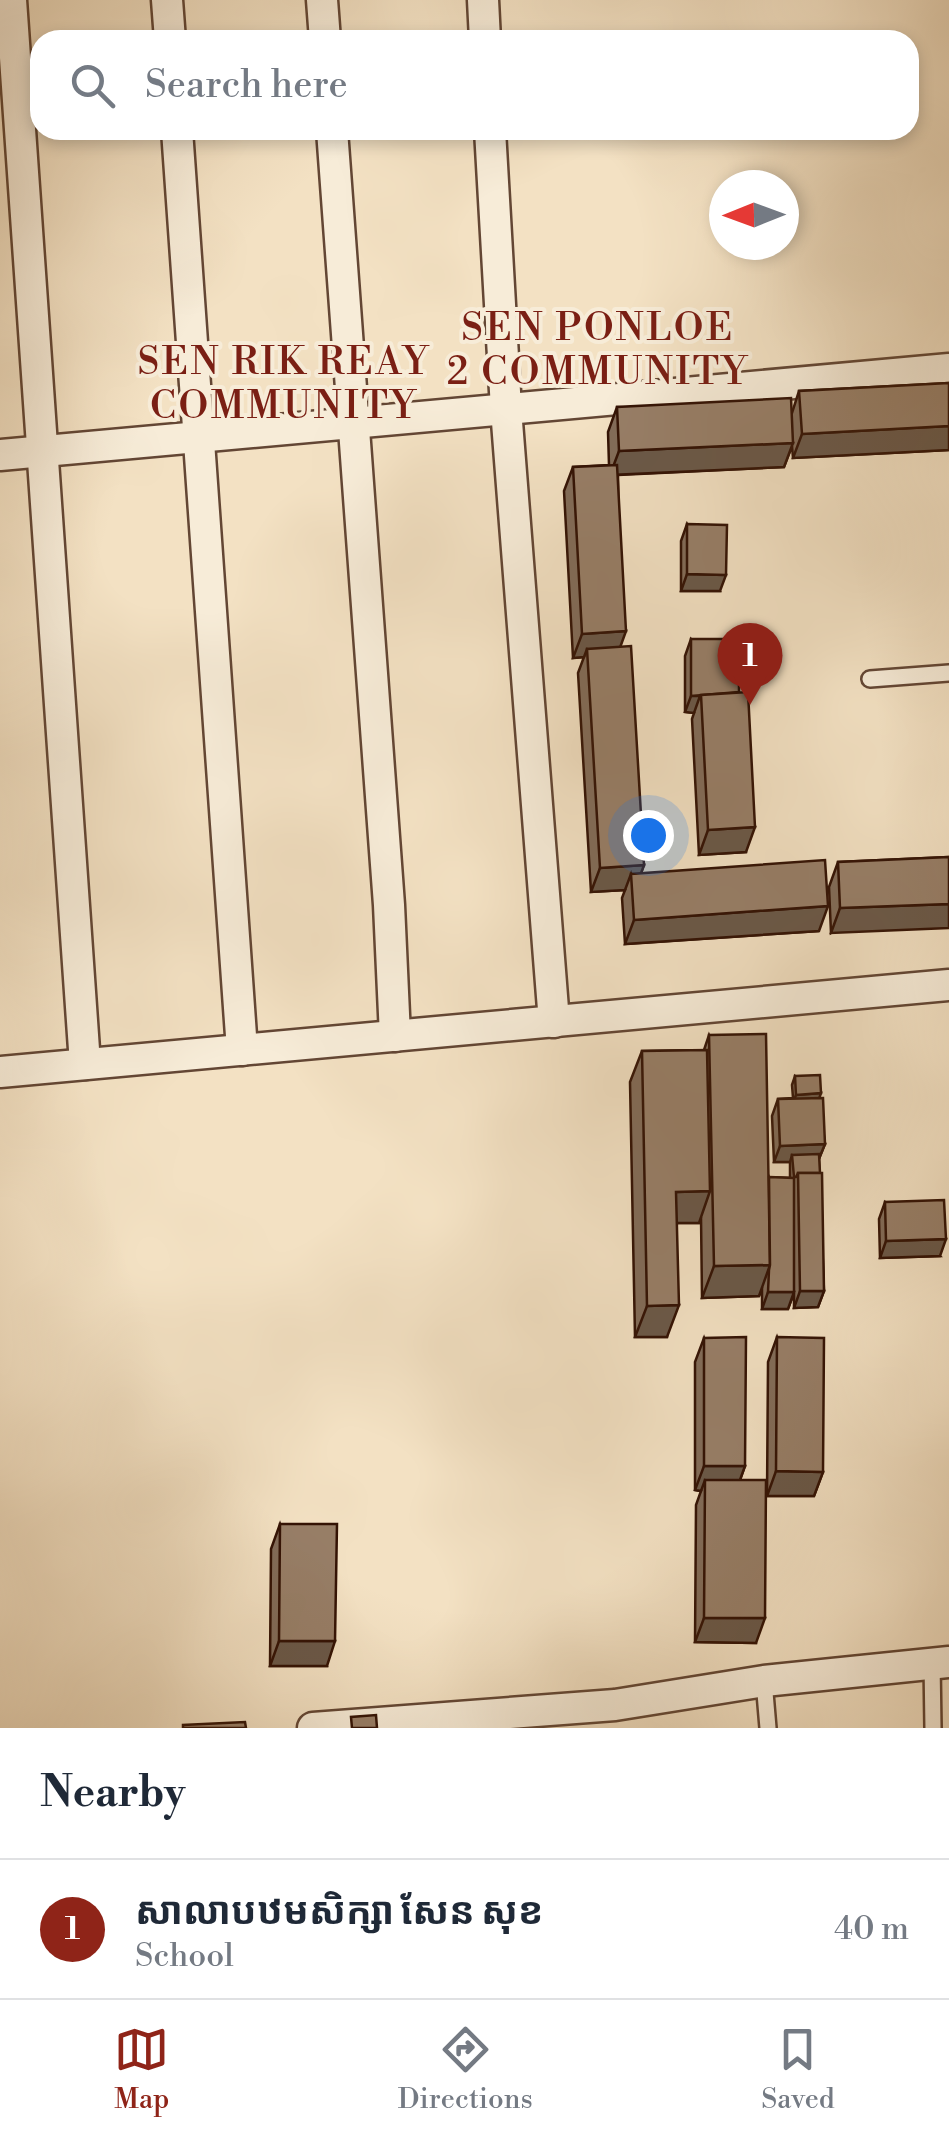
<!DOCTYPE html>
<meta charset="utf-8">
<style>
:root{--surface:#fff;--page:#f2f2f3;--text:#1f2937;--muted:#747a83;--line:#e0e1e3;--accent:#8f2418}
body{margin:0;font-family:"Libre Bodoni","Noto Sans Khmer",serif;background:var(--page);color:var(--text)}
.compass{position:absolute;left:709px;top:170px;width:90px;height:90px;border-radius:50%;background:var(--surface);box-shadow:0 5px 15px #0003;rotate:269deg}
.you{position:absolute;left:648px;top:835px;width:35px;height:35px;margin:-25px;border:8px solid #fff;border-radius:50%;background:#1a73e8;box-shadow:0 0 0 15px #1a73e833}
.badge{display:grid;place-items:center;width:65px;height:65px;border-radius:50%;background:var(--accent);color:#fff;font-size:32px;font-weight:700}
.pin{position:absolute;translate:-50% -82px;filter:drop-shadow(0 2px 5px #0008)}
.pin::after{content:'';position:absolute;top:52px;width:35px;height:30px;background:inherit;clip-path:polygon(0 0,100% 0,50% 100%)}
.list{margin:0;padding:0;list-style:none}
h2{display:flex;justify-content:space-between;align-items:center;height:130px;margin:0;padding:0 40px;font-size:42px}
h2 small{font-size:32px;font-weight:400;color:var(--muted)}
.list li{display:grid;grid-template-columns:65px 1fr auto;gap:30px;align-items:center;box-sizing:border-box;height:140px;padding:0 40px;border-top:2px solid var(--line)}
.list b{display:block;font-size:38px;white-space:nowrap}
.list p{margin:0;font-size:32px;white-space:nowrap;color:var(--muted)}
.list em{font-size:32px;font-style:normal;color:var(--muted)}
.icon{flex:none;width:55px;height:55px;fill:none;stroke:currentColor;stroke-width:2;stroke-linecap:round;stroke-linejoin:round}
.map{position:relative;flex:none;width:949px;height:1728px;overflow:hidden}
.search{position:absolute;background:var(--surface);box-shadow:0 5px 15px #0003;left:30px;right:30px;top:30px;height:110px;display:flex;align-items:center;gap:25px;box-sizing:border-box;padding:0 35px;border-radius:30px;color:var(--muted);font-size:38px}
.sheet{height:270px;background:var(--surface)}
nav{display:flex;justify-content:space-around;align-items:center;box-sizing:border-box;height:140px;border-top:2px solid var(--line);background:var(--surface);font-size:28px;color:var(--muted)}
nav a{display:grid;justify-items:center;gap:5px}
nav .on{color:var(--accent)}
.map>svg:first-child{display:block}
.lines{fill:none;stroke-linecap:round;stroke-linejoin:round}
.lane-casing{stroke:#634634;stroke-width:20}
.street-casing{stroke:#634634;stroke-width:35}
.lane{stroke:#f7ecd8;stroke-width:15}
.street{stroke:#f7ecd8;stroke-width:30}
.wall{fill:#826c59;stroke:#331204;stroke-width:2.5}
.shaded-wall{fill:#6a5848;stroke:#331204;stroke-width:2.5}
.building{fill:#977e67;stroke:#331204;stroke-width:2.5}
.labels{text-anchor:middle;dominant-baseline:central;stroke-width:8;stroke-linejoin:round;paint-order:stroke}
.neighbourhood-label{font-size:38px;letter-spacing:2.5px;fill:#7a1f14;stroke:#f7ecd8}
</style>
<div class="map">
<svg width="949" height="1728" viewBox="0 0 949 1728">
<rect width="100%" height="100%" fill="#f3e1c3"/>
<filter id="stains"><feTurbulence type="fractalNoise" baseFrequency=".002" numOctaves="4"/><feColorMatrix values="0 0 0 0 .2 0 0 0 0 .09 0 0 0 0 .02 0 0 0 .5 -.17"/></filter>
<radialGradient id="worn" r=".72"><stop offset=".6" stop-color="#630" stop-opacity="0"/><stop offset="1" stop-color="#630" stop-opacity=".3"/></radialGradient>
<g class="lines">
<g class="lane-casing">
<g id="lane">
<polyline points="870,679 949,673"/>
<polyline points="932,1662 933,1728"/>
<polyline points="764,1681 768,1728"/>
</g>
</g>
<g class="street-casing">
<g id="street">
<polyline points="11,0 85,1064"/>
<polyline points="167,0 170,40"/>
<polyline points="322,0 325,40"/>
<polyline points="483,0 485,40"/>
<polyline points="177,130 242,1050"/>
<polyline points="332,130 389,905 395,1036"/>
<polyline points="490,130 506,409 554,1022"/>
<polyline points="0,455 949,369"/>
<polyline points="0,1072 949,985"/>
<polyline points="313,1728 615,1705 764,1681 949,1662"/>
</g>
</g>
<use href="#lane" class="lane"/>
<use href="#street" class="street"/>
</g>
<g class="wall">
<polygon points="949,383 949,450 793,458 792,446 784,467 618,475 620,647 644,865 641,873 819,931 625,944 622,898 625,890 591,892 578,673 584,657 573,658 564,491 573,467 609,465 608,432 617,407 792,413 799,391"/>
<polygon points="687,524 720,591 681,591 681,541"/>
<polygon points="691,639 739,692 746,852 699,855 692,719 694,713 685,712 685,656"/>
<polygon points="949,857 831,933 829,887 838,862"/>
<polygon points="709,1035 769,1177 790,1178 790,1162 774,1162 772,1116 778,1099 793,1098 792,1085 795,1076 819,1098 825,1144 819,1159 824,1291 818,1307 794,1308 794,1293 788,1309 762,1309 762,1287 759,1296 702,1298 701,1217 699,1223 677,1223 667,1337 635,1337 630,1082 642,1051 704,1050"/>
<polygon points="885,1202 940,1256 880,1258 879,1219"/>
<polygon points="777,1337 823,1472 814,1496 767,1496 768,1362"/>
<polygon points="704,1338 745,1466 740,1480 756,1643 695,1642 696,1505 701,1491 695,1490 695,1362"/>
<polygon points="280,1524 327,1666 270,1666 271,1549"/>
</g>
<g class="shaded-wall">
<polygon points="949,426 949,450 793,458 802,434"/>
<polygon points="793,443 784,467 610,475 619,451"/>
<polygon points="687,574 726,575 720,591 681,591"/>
<polygon points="626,631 617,656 587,649 584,657 573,658 582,634"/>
<polygon points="691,696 700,696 694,713 685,712"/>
<polygon points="755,827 746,852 699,855 708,830"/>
<polygon points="644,865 635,890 631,874 625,890 591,892 600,868"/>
<polygon points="949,904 949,928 831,933 840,908"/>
<polygon points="828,906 819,931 625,944 634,920"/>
<polygon points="821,1093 818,1102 793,1103 796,1095"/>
<polygon points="825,1144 818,1161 792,1155 790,1162 774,1162 780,1146"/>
<polygon points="710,1191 699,1223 665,1223 676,1192"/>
<polygon points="946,1239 940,1256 880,1258 886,1241"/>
<polygon points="770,1265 759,1296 702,1298 714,1266"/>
<polygon points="800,1291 824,1291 818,1307 794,1308"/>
<polygon points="768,1292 794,1292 788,1309 762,1309"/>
<polygon points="679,1305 667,1337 635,1337 647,1306"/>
<polygon points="704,1466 745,1466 736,1491 705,1480 701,1491 695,1490"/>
<polygon points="776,1471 823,1472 814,1496 767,1496"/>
<polygon points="704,1618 765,1618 756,1643 695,1642"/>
<polygon points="279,1641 335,1641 327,1666 270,1666"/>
</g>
<g class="building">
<polygon points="949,383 949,426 802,434 799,391"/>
<polygon points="791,398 793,443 619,451 617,407"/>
<polygon points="617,465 626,631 582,634 573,467"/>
<polygon points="687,524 727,525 726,575 687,574"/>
<polygon points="691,639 739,639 739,692 691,696"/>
<polygon points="631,646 644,865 600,868 587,649"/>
<polygon points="748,692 755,827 708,830 701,695"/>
<polygon points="949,857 949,904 840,908 838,862"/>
<polygon points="825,860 828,906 634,920 631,874"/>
<polygon points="766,1034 770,1265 714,1266 709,1035"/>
<polygon points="707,1050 710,1191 676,1192 679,1305 647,1306 642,1051"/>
<polygon points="820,1075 821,1093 796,1095 795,1076"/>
<polygon points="823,1098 825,1144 780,1146 778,1099"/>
<polygon points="819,1154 820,1173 798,1173 796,1177 794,1177 792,1155"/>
<polygon points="798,1173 822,1173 824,1291 800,1291"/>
<polygon points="769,1177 794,1178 794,1292 768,1292 769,1270 770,1265"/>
<polygon points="944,1200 946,1239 886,1241 885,1202"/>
<polygon points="746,1337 745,1466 704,1466 704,1338"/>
<polygon points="777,1337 824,1338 823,1472 776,1471"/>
<polygon points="705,1480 766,1480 765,1618 704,1618"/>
<polygon points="280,1524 337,1524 335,1641 279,1641"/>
<polygon points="376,1715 377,1728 352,1728 351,1717"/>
<polygon points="245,1722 246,1728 183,1728 183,1725"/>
</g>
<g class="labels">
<g class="neighbourhood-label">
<text x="598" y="328">SEN PONLOE<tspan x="598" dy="44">2 COMMUNITY</tspan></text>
<text x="284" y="362">SEN RIK REAY<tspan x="284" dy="44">COMMUNITY</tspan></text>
</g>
</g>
<rect width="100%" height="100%" filter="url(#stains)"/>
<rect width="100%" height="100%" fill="url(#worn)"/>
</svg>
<svg class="compass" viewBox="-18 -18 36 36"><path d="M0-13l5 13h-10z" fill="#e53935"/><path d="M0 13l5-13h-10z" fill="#747a83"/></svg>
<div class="you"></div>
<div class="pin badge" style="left:750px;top:705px">1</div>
<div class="search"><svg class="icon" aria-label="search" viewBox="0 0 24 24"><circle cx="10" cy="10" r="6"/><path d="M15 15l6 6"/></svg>Search here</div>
</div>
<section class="sheet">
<h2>Nearby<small></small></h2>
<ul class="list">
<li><span class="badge">1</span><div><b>សាលាបឋមសិក្សា សែន សុខ</b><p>School</p></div><em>40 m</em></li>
</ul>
</section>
<nav>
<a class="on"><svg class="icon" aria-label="map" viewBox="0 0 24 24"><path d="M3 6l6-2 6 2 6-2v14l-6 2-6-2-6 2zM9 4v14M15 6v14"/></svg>Map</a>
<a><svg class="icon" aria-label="directions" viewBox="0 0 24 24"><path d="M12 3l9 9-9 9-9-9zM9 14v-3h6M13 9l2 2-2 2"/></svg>Directions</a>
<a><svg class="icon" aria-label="saved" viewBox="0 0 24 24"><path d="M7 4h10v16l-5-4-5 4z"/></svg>Saved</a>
</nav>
